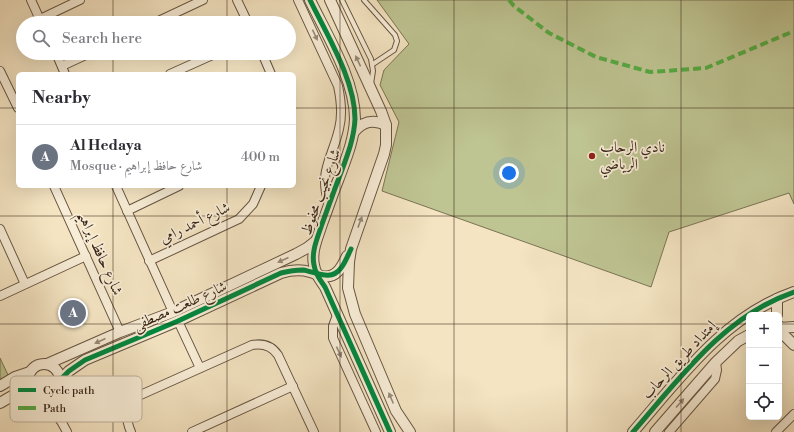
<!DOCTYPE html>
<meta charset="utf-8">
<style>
:root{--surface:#fff;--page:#f7f7f7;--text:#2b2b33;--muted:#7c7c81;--line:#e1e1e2;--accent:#0f766e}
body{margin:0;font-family:"Libre Bodoni",Amiri,serif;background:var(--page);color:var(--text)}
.controls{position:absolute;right:12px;bottom:12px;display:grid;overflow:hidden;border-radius:6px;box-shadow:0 4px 16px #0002}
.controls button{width:36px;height:36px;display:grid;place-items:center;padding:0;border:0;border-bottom:1px solid var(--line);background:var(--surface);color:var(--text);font:20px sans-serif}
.you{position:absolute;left:509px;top:173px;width:14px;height:14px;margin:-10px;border:3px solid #fff;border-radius:50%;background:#1a73e8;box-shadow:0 0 0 6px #1a73e833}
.badge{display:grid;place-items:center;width:26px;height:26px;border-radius:50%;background:var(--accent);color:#fff;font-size:13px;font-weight:700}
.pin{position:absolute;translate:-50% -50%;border:2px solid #fff;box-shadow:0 1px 4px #0006}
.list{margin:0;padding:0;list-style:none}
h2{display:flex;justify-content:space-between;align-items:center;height:52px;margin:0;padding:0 16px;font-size:17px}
h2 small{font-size:13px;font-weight:400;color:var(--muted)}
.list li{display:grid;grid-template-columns:26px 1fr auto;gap:12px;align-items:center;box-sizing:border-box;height:64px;padding:0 16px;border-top:1px solid var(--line)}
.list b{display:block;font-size:15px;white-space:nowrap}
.list p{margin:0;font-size:13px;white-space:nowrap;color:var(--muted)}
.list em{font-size:13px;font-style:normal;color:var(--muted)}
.icon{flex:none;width:22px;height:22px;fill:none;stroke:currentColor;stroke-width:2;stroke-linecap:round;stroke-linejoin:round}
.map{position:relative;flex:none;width:794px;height:432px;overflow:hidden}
.search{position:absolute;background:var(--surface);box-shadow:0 4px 16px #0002;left:16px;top:16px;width:280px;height:44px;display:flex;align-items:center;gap:10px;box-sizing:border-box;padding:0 14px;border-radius:22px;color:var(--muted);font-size:15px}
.panel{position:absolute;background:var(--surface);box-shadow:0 4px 16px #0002;left:16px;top:72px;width:280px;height:116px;border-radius:6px}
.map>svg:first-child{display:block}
.green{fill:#bec492;stroke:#7b7455}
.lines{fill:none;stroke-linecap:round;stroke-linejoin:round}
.service-casing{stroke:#675542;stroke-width:6}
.minor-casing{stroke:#675542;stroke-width:10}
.tertiary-casing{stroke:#675542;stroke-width:12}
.service{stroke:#f8edd7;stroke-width:4}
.minor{stroke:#f8edd7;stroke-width:8}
.tertiary{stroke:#f8edd7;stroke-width:10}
.quiet{stroke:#55aa42;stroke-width:4;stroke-dasharray:8 4;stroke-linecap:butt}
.cycleway-casing{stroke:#f8edd7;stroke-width:8}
.cycleway{stroke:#00873e;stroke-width:5}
.oneway{fill:#988978}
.grid{fill:none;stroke:#382518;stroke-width:1;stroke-opacity:0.55}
.poi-dot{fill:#8f2418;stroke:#f8edd7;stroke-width:1.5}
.labels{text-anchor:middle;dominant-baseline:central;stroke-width:3.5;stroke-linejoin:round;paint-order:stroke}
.poi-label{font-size:15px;fill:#382518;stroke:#f8edd7;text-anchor:start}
.street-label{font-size:15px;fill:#382518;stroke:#f8edd7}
.key{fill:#f8edd7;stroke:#beb19e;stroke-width:1}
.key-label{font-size:11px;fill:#382518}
</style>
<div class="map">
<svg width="794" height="432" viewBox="0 0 794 432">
<rect width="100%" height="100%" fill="#f4e4c2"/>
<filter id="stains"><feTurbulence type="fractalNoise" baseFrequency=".005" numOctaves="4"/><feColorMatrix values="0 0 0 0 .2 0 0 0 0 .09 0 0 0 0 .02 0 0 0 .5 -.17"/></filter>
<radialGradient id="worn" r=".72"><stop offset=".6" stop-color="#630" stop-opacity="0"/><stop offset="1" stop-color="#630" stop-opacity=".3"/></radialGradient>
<g class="green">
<polygon points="377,0 794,0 794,204 789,193 669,232 651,287 382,191 399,122 380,85 384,70 409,44"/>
<polygon points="0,358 9,377 0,380"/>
</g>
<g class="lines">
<g class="service-casing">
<g id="service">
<polyline points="342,0 371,59 373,71 371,84"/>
<polyline points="364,0 395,35 397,41 394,50 373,64"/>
</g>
</g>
<g class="minor-casing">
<g id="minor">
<polyline points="31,0 41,22"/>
<polyline points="237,0 248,23"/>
<path d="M298,0L338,86C341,100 343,114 339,129C332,159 318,171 329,204"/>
<polyline points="40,19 80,0"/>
<polyline points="154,23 203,0"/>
<polyline points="56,53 65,74"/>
<polyline points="262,53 271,74"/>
<polyline points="62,66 90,53"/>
<polyline points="0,71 18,108"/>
<polyline points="170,74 217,53"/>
<polyline points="54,186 120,332"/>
<polyline points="116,186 173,312"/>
<polyline points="127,211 179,186"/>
<polyline points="0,229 25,284"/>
<polyline points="149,261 239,219 253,204 261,186"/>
<polyline points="0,296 86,256"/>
<polyline points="337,315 333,326 333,338 376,432"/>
<polyline points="178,321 200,368"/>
<polyline points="59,384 61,421 67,432"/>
<polyline points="40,395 61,421"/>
<path d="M131,432C125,418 125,407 136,397L252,345C263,343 272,346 278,355L314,432"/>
<polyline points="192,432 293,386"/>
<polyline points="669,432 715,379 717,370 716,362"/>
<polyline points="776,432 794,414"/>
</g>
</g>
<g class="tertiary-casing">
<g id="tertiary">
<path d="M310,0C327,35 355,80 355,119C354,140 346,159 339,178C333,193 328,208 322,224C318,237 311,251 314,265C315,273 320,280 325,287L390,432"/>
<polyline points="330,0 381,111 386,125 386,145 384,154 351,249 349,262 348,288 355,314 396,411 410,432"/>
<path d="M354,132C363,121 373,119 386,125"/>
<polyline points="777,315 777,299"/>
<polyline points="779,326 784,335 794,345"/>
<polyline points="779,328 794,327"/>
<polyline points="47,364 120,332 173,312 296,254 307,248 316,241"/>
<circle cx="44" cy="380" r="16"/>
<path d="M59,381L69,371L85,360L178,321L281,273C291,270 300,269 310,272C314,273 318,275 322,276C336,279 342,267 347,256"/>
<polyline points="0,386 15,377 30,372"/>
<polyline points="0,403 12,396 34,392"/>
<path d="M633,432C680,378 724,316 794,292"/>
<polyline points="655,432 716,362 738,341 749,335"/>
</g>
</g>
<use href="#service" class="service"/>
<use href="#minor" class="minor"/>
<use href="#tertiary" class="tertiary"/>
<polyline class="quiet" points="509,0 514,6 549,33 596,57 650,72 706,68 794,31"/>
<g class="cycleway-casing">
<g id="cycleway">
<path d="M310,0C327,35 355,80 355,119C354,140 346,159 339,178C333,193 328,208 322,224C318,237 311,251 314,265C315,273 320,280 325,287L390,432"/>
<path d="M59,381L69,371L85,360L178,321L281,273C289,271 296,270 303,270C316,272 331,282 341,268C345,263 348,255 351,249"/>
<path d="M633,432C680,378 724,316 794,292"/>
</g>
</g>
<use href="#cycleway" class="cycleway"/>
</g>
<defs><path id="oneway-solid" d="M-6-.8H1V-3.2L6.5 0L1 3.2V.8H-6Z"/></defs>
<g class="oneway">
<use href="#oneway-solid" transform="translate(315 35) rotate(65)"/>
<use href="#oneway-solid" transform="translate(358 61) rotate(-115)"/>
<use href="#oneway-solid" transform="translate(360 222) rotate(-70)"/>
<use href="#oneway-solid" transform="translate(283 260) rotate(156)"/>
<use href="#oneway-solid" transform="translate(100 341) rotate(156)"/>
<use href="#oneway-solid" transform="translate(339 352) rotate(65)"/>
<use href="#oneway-solid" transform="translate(391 398) rotate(-113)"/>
<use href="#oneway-solid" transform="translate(680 403) rotate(-49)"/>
</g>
<path class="grid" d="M113,0V23M227,0V23M340,0V432M454,0V432M567,0V432M681,0V432M113,53V74M227,53V74M0,108H18M294,108H794M113,186V432M227,186V432M0,216H794M0,324H749M779,324H794"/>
<circle class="poi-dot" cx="592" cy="156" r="4"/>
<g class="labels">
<g class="poi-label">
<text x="600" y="147">نادي الرحاب<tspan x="600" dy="17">الرياضي</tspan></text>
</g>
<g class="street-label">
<text transform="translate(321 192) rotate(-70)">شارع نجيب محفوظ</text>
<text transform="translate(195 223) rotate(-26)">شارع أحمد رامي</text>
<text transform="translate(100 253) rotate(66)">شارع حافظ إبراهيم</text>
<text transform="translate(180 306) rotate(-24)">شارع طلعت مصطفى</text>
<text transform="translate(679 360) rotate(-47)">إمتداد طريق الرحاب</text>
</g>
</g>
<rect x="10" y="376" width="132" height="46" rx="6" class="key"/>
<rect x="18" y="388" width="18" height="4" fill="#00873e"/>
<rect x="18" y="406" width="18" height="4" fill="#55aa42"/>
<g class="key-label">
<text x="43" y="394">Cycle path</text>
<text x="43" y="412">Path</text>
</g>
<rect width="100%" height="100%" filter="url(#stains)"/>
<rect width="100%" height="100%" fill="url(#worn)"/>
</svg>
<div class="controls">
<button>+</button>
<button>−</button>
<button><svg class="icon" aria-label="locate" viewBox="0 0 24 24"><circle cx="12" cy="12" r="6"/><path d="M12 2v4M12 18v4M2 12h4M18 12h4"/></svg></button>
</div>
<div class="you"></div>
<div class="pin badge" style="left:73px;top:313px;background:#6b7280">A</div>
<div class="search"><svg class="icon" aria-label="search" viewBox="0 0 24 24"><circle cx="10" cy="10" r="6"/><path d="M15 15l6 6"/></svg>Search here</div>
<section class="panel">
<h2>Nearby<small></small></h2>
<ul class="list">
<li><span class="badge" style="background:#6b7280">A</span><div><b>Al Hedaya</b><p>Mosque · شارع حافظ إبراهيم</p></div><em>400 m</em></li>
</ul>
</section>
</div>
